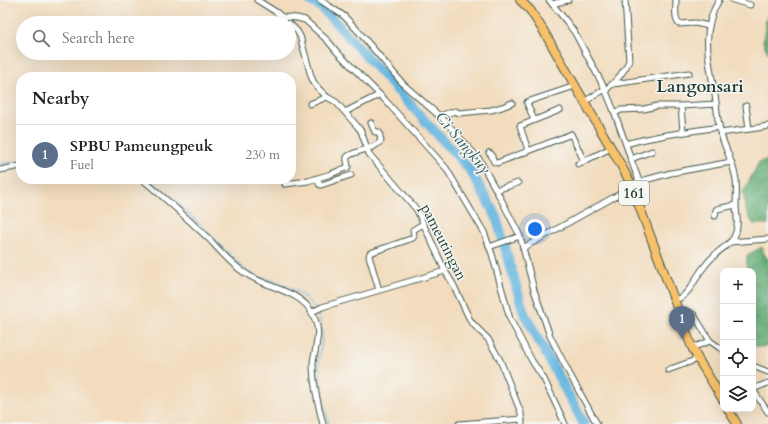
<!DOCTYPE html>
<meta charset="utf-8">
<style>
:root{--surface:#fff;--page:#f6f6f6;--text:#222;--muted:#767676;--line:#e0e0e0;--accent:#b5179e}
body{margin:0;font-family:Cardo,serif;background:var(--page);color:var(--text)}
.controls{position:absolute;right:12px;bottom:12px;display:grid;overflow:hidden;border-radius:8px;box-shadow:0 4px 16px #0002}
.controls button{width:36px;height:36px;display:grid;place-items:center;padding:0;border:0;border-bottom:1px solid var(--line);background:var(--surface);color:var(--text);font:20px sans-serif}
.you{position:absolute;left:535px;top:229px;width:14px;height:14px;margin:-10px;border:3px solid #fff;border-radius:50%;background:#1a73e8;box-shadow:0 0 0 6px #1a73e833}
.badge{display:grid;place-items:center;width:26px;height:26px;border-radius:50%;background:var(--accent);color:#fff;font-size:13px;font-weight:700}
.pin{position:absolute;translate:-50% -33px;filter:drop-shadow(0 1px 2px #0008)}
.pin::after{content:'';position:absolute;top:21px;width:14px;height:12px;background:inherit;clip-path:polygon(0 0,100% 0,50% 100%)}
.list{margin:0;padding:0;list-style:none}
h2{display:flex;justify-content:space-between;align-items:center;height:52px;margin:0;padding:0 16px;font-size:17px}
h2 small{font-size:13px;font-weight:400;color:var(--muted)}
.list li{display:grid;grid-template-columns:26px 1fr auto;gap:12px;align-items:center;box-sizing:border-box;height:60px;padding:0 16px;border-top:1px solid var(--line)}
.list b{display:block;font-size:15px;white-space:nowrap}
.list p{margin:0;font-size:13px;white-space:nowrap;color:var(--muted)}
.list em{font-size:13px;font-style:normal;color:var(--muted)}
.icon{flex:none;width:22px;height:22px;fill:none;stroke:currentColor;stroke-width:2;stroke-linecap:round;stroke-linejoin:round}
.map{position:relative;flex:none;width:768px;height:424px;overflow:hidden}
.search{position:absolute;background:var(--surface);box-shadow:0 4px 16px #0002;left:16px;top:16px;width:280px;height:44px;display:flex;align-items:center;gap:10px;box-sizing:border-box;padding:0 14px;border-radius:22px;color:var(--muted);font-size:15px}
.panel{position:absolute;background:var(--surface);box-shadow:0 4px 16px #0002;left:16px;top:72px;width:280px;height:112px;border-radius:16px}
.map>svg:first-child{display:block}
.forest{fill:url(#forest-crowns);stroke:#407454}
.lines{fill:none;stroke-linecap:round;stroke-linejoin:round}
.stream{stroke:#65b6e0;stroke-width:1.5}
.river{stroke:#65b6e0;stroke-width:10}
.street-casing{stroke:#3f5549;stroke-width:7}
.primary-casing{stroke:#3f5549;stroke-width:10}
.street{stroke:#fff;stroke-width:5}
.primary{stroke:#f7c06b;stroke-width:8}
.labels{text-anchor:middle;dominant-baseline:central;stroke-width:3;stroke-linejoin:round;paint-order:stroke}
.shield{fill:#f6f6f2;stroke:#60746d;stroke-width:1}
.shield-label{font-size:14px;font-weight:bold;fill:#1f3d34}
.street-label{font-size:15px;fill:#1f3d34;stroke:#f6f6f2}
.water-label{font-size:16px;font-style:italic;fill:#305b5f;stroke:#f6f6f2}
.quarter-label{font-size:17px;font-weight:bold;fill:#1f3d34;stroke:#f6f6f2}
</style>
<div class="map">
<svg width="768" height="424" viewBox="0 0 768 424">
<defs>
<pattern id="forest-crowns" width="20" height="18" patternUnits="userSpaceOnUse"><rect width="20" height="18" fill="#62ac74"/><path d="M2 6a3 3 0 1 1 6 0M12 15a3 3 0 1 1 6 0" fill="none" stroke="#508d60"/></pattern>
</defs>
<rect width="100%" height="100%" fill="#f6f6f2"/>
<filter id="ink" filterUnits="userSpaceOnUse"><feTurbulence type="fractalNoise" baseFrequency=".025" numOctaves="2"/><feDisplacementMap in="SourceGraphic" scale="8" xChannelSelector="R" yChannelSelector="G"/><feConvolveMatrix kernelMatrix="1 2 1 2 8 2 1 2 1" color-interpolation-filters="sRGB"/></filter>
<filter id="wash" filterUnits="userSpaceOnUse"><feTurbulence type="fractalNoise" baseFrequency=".012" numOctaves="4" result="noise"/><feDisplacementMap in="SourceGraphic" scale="16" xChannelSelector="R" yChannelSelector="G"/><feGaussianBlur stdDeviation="0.9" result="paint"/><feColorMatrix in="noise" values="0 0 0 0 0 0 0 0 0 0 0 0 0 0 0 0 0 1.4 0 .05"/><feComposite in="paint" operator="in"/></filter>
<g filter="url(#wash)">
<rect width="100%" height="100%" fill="#f2dcbd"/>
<g class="forest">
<polygon points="768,13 768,53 763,42 765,24"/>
<polygon points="768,159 768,224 753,224 746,211 743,192 759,162"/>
<polygon points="762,247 764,254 768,259 768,346 760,347 753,346 753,271 746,271 747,255"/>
</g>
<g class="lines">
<g class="stream">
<polyline points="0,164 21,162"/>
<polyline points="149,179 193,218 246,271 252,274"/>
<path d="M255,276C278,282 301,288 315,309"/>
<path d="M317,312C320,320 323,330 322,339C322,346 319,353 319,360C318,382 323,403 329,424"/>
</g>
<polyline class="river" points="309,0 321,7 470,170 496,216 524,313 584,424"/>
</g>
</g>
<g filter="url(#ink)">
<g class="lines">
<g class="street-casing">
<g id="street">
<polyline points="257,0 276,12 284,19"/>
<polyline points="320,0 344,16 359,32 404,85 444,120 479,159 502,201 520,236 534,290 550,336 569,373 597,424"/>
<polyline points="549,0 567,22 575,33 605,89 614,111 631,159 652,151"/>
<path d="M676,0C676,8 674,19 679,24L695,23L709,26"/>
<polyline points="733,0 750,5"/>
<polyline points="552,4 568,0"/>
<polyline points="283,17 297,18 305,20 328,41 337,52 385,100 446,168 484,232 492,254 510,319 532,361 544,379 565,424"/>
<polyline points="289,23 297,31 300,36 311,76 314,83 318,88 327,97 336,102 357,126 361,131 369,154 417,210 445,271 453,284 470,320 475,326 488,339 500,360 521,413 522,424"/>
<polyline points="613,84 689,73"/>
<path d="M584,102L605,89L606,90C615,82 624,73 629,61L625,0"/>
<polyline points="310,104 327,97"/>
<polyline points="746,106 749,129"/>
<polyline points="614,111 615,113 621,110 644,109 657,106 681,106"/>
<polyline points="345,112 379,95"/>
<polyline points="439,116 455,111 459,113 491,110 502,107 512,103"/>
<polyline points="534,120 527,103 527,102 575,86"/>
<polyline points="683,132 681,106 716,104"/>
<polyline points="720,133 757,128 768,126"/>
<path d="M625,142L626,144C656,135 688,132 719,127"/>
<polyline points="528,150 520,126 560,110"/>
<polyline points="489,153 491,154 494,162 497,163 569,135 571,134 584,161"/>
<polyline points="630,157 639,181"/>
<polyline points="578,164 611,148"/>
<polyline points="0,170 21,166"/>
<polyline points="317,178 319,184 321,185 351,175"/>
<path d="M142,179C165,198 188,219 210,240C221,252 234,267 248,275C267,287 302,292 312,313C320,328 318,336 315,352C314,356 313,360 313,364C313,384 318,405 323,424"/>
<path d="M285,184L308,181L331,174L348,167C348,164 346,159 347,157C350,153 365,150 369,148C374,147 378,144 381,141L379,132H375L371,123"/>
<polyline points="631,184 639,181 640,183 645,180 671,173 731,162"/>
<polyline points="496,190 518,183"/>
<polyline points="715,216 716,210 717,209 736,205"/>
<polyline points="730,242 768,239"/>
<polyline points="489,247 520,236"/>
<polyline points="523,248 632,187"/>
<polyline points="379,290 369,256 370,253 413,238 414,235 413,230 423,224"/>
<path d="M674,299C676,299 678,299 680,298C691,292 696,276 704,267C707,263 710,259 714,256C720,249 730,245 734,237C739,228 737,217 736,207C736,198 737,189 736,180C734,164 725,149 721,134C717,121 717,107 715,95C709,62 700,31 719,0"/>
<polyline points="312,312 322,307 445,271"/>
<polyline points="679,314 685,315 690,313 694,315 710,341 723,350"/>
<polyline points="691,345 697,346 710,341"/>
<polyline points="753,366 768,372"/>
<polyline points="668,370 698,359"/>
<polyline points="753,389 768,383"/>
<polyline points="753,390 768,412"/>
<polyline points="459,424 522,419"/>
</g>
</g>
<g class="primary-casing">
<g id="primary">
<polyline points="520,0 530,10 543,30 622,167 631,184 691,345 698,359 723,400"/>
<polyline points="728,409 737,424"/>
</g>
</g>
<use href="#street" class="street"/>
<use href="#primary" class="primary"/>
</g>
</g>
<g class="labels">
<rect class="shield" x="619" y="181" width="30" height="24" rx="3"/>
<g class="shield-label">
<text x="634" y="193">161</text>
</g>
<g class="street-label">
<text transform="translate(444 242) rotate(63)">pameutingan</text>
</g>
<g class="water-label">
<text transform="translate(463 143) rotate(50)">Ci Sangkuy</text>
</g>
<g class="quarter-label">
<text x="700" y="86">Langonsari</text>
</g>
</g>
</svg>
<div class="controls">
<button>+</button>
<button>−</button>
<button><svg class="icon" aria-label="locate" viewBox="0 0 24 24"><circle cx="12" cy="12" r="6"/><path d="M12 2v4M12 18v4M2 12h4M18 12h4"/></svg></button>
<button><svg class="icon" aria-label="layers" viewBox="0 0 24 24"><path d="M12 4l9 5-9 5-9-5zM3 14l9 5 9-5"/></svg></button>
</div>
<div class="you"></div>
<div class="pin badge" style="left:682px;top:339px;background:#5c6f8a">1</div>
<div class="search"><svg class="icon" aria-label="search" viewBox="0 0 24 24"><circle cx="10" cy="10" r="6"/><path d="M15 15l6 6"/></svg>Search here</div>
<section class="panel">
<h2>Nearby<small></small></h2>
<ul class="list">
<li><span class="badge" style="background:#5c6f8a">1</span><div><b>SPBU Pameungpeuk</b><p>Fuel</p></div><em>230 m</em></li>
</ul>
</section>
</div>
